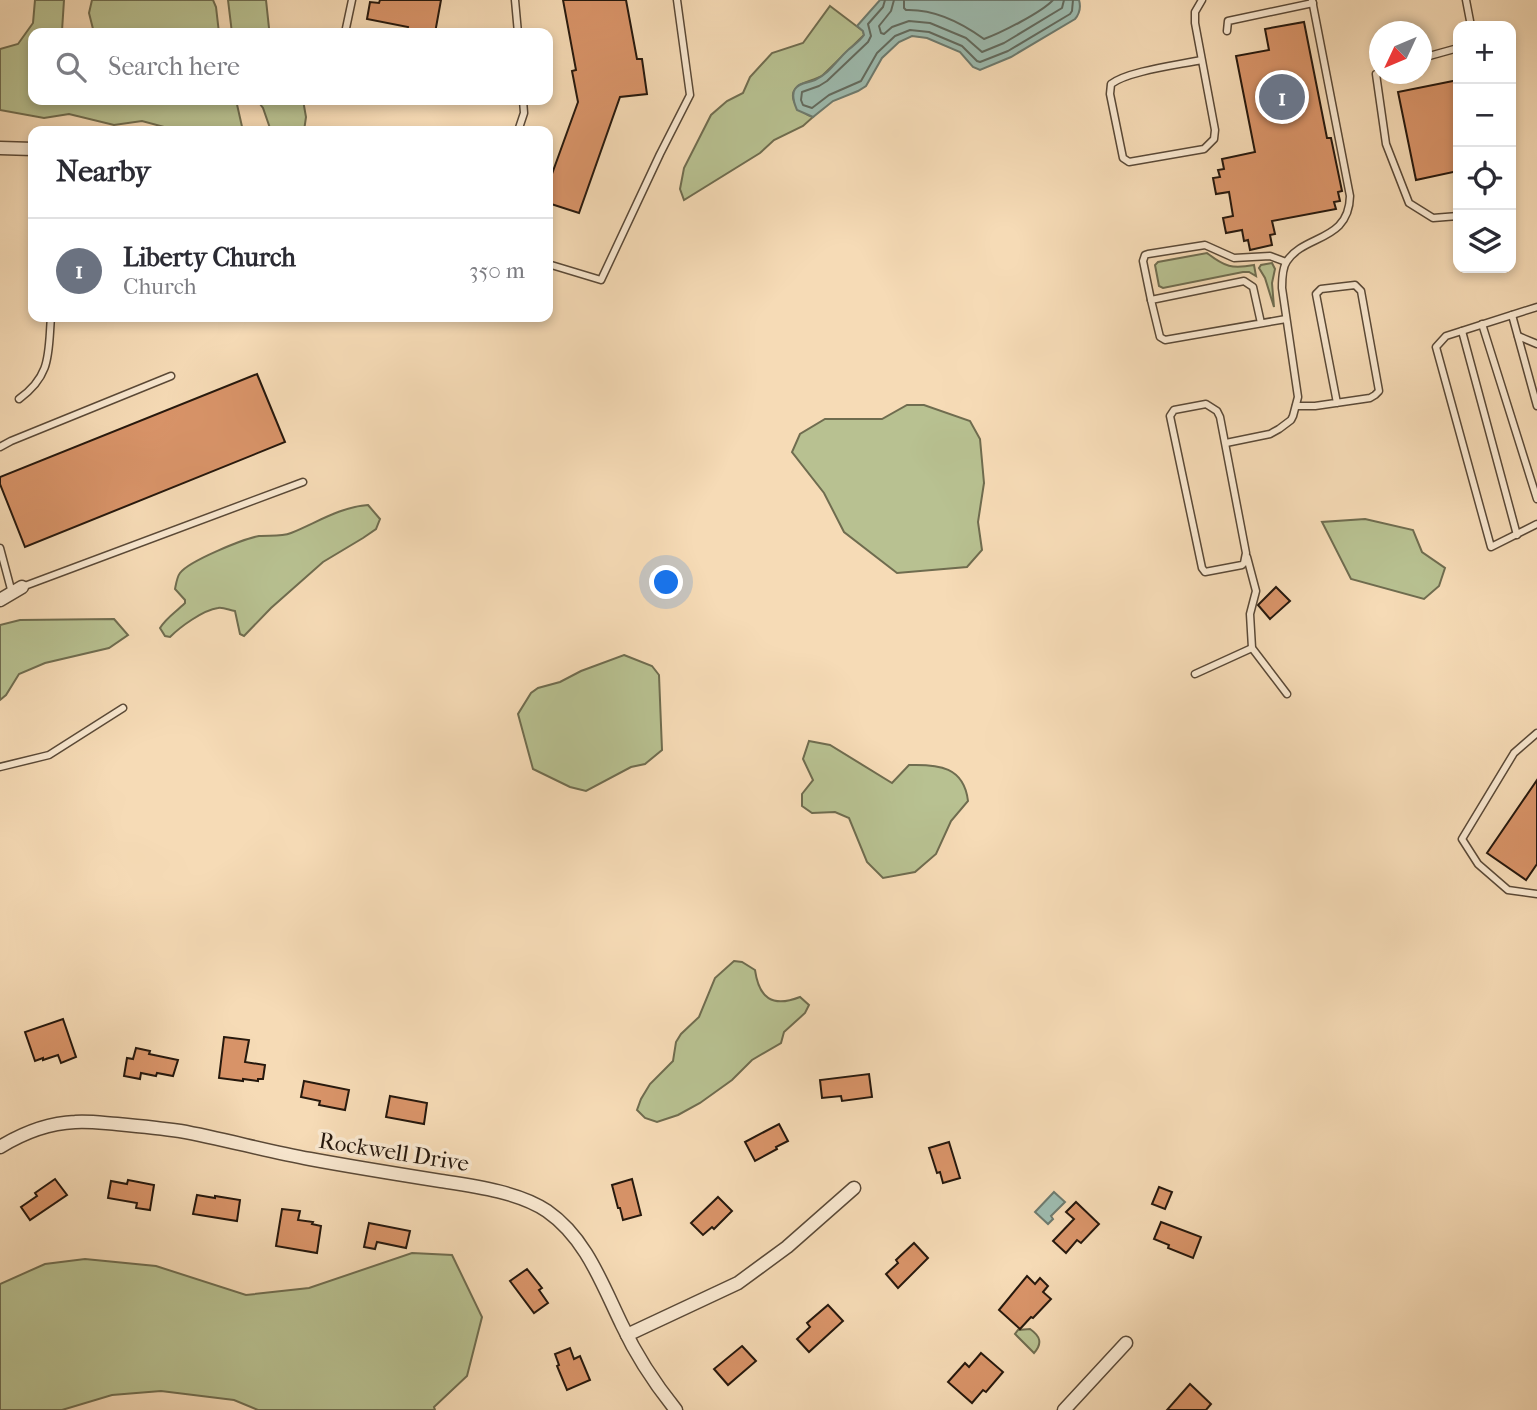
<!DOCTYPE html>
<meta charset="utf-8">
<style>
:root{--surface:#fff;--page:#f7f7f7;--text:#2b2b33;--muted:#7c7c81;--line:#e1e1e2;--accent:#b45309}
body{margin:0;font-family:"IM FELL French Canon",serif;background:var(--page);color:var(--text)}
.controls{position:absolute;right:21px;top:21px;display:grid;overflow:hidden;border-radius:14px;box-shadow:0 4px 10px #0003}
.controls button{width:63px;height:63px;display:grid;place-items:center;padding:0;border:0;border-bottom:2px solid var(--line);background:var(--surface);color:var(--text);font:35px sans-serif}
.compass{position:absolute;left:1369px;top:21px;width:63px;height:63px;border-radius:50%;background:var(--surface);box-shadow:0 4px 10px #0003;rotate:226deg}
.you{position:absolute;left:667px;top:583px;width:24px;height:24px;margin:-18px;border:5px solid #fff;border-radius:50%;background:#1a73e8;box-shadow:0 0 0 10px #1a73e833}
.badge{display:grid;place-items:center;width:46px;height:46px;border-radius:50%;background:var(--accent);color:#fff;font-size:23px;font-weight:700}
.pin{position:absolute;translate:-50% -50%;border:4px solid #fff;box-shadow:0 2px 7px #0006}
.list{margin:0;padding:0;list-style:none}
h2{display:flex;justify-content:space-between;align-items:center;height:91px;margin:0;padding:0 28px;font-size:30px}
h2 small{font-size:23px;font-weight:400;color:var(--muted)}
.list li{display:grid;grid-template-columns:46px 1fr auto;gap:21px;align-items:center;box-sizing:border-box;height:105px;padding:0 28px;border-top:2px solid var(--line)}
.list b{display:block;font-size:26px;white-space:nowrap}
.list p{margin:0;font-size:23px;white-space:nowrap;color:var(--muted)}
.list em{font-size:23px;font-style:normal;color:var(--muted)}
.icon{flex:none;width:38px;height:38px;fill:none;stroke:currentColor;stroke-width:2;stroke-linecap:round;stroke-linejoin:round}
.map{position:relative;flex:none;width:1537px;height:1410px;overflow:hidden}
.search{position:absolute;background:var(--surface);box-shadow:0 4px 10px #0003;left:28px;top:28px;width:525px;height:77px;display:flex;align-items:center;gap:18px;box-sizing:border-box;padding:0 24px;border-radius:14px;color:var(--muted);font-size:26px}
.panel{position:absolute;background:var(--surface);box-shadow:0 4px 10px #0003;left:28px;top:126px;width:525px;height:196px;border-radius:14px}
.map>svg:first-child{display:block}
.green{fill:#b8c191;stroke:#6f6c4f;stroke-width:2}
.water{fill:#9dbbaf;stroke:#6d7a6e;stroke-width:2}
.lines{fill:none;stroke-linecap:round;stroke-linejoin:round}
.shore{stroke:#626a5e;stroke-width:2}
.building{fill:#d99469;stroke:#26180d;stroke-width:2}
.service-casing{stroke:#5a4937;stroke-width:9}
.minor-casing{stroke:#5a4937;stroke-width:15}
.service{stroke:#f9e8d0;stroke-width:6}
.minor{stroke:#f9e8d0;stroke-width:12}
.labels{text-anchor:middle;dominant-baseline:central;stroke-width:7;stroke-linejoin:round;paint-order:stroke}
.street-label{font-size:23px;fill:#26180d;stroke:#f9e8d0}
</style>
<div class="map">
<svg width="1537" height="1410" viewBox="0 0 1537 1410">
<rect width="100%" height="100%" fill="#f6dbb6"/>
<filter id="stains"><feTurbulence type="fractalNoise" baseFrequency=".00286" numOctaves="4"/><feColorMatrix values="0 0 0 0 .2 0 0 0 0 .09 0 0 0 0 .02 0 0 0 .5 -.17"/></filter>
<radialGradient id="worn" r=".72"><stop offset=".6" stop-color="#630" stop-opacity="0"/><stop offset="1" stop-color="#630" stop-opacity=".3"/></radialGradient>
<g class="green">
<polygon points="35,0 64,0 62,31 63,33 33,33 33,100 236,100 243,131 179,131 142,121 114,125 69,114 44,118 0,110 0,49 18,44 33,23"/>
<polygon points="92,0 213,0 216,7 219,33 94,33 89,13"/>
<polygon points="228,0 266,0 269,28 273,33 232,33"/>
<path d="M830,6L863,31L864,35L823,75C816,80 802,82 797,87C785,99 803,114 813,117L803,126L774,140L760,153L684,200L680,189L684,168L711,115L727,101L743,93L750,77L772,53L803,43Z"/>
<polygon points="257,100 303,100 306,117 304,131 271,131 263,108"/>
<path d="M1207,253C1225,267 1232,269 1254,265L1256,276L1249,272H1243L1163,288L1159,286L1155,265L1158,262Z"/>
<polygon points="1272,263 1275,269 1272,283 1274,307 1265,278 1259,268 1261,265"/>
<polygon points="907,405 924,405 970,421 980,439 984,483 978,522 982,550 967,567 897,573 844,532 824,493 792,452 800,434 825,419 882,419"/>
<path d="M368,505L380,519L376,529L363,538L323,562L271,608L244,636L240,634L235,611C229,610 223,607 218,608C203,610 180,627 170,637L165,636L160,628C167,617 176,612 185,603V600L175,589C176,584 177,577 180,573C189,561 243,539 259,536C269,535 281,537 291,533C316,523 340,507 368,505Z"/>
<polygon points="1365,519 1413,530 1422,552 1445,568 1439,586 1424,599 1351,579 1322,522"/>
<polygon points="114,619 128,635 109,648 45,663 19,674 6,695 0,700 0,625 20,620"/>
<polygon points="624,655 652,666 659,675 662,750 645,764 631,767 586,791 570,787 533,769 518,714 531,693 538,688 560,682 581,671"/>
<path d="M809,741L830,745L892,783L909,765C939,764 964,767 968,801L951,821L936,854L915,872L883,878L867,862L849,818L835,812L812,813L802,806V794L813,780L803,759Z"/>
<path d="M734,961L742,962L755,970C759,998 772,1008 800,997L809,1005L805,1013L784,1032L781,1043L752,1060L732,1080L700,1103L678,1115L657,1122L645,1118L637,1110L641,1099L650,1084L673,1061L676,1042L681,1034L699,1017L715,978Z"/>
<polygon points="412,1253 452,1255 482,1317 467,1376 434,1407 435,1410 258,1410 234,1400 161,1391 112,1395 62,1410 0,1410 0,1284 45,1264 85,1259 156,1266 246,1295 309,1288"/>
<path d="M1030,1329C1040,1336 1043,1343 1034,1353L1015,1334L1018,1330Z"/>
</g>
<g class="water">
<path d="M880,0H1079C1081,7 1080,13 1075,19L1011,57L980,70L973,67L960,52L927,38L912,36L899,42L882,58L866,86L858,91L833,101L813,117L797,110C794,103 791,95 795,89C799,82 809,83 815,80C829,74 837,60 848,50C854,45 860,41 864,35L863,31L857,26Z"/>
<polygon points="1054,1192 1065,1202 1051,1216 1053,1219 1048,1224 1035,1212"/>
</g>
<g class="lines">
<g class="shore">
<polyline points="885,0 883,7 868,24 871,36 868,42 827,81 819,86 802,92 801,100 803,105 812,108 829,95 861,81 877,53 895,36 910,30 929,32 962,46 977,61 980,62 1008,51 1070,14 1072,11 1073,0"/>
<polyline points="894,0 891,11 879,26 881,33 884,34 892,27 909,21 930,23 966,38 982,52 1004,43 1062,8 1064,0"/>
<path d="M904,0V8L906,10C935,9 962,23 984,39C1001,33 1042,12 1053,0"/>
</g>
</g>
<g class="building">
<polygon points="380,0 441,0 435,33 407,33 408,27 367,19 370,2 379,3"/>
<polygon points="563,0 626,0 637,59 642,59 647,94 620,97 579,213 548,203 548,185 578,102 572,71 576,70"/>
<polygon points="1304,22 1327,138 1331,138 1342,191 1338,192 1340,201 1334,202 1336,209 1272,221 1275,234 1270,235 1272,245 1250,250 1248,240 1244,241 1242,230 1226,233 1223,218 1233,216 1229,192 1216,194 1213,178 1220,177 1218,170 1224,169 1222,159 1255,152 1236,56 1269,50 1265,29"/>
<polygon points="1458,80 1458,171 1416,180 1398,92"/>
<polygon points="257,374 285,442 25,547 0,484 0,477"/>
<polygon points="1276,587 1290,601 1270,619 1258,605"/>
<polygon points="1537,780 1537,864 1526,880 1487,853"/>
<polygon points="63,1019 76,1057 61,1063 58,1055 43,1060 43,1058 35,1061 25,1032"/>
<polygon points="224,1037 249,1040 245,1062 265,1065 263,1079 258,1079 258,1081 243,1079 243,1081 219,1078"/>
<polygon points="136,1048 150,1051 149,1054 178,1060 173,1076 157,1073 156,1076 141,1073 140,1079 124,1076 127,1058 133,1059"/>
<polygon points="869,1074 872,1097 842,1101 841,1096 822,1098 820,1080"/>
<polygon points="304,1081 349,1090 345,1110 319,1105 320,1101 301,1097"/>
<polygon points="390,1096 427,1103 424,1124 386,1117"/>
<polygon points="779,1124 788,1141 776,1147 777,1149 755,1161 745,1142"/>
<polygon points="949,1142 960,1178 943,1183 940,1172 937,1173 929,1148"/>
<polygon points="55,1179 67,1195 30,1220 21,1207 37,1196 35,1193"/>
<polygon points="632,1179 641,1215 623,1220 620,1208 618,1208 612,1185"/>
<polygon points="128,1180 154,1185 150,1210 136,1208 137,1203 108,1198 111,1181 127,1184"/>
<polygon points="1159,1187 1172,1192 1165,1209 1152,1204"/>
<polygon points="197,1195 215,1198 215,1196 240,1200 237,1221 193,1214"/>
<polygon points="718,1197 732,1211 714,1229 712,1227 703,1235 691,1223"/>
<polygon points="1076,1202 1099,1224 1081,1243 1077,1240 1066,1253 1053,1241 1074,1219 1066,1212"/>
<polygon points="282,1209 300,1211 298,1220 313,1222 312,1224 321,1226 317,1253 276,1246"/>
<polygon points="1161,1222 1201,1237 1193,1258 1168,1248 1169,1245 1154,1239"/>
<polygon points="369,1223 410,1231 406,1248 377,1242 375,1249 364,1247"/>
<polygon points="914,1243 928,1258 898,1288 886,1274 898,1263 896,1260"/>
<polygon points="527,1269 542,1288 539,1290 548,1303 534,1313 510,1281"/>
<polygon points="1027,1276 1035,1284 1040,1278 1048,1286 1043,1292 1051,1299 1033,1318 1031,1317 1020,1329 999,1310"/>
<polygon points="828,1305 843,1321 809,1352 797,1339 810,1327 807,1323"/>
<polygon points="742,1346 756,1361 728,1385 714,1369"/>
<polygon points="570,1348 574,1359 580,1356 590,1380 567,1390 557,1366 559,1365 555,1354"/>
<polygon points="981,1353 1003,1372 986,1392 983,1390 972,1403 948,1382 965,1363 969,1367"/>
<polygon points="1190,1384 1211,1404 1206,1410 1167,1410"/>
</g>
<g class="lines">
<g class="service-casing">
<g id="service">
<polyline points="515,0 518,33"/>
<polyline points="1466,0 1471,26"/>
<polyline points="1227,31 1228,21 1313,3"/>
<polyline points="345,33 352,0"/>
<polyline points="1422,58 1458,48"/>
<path d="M1201,60C1178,65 1128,71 1111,84L1110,94L1123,158L1129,162L1204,149L1214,139L1215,130L1195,23V12L1202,0"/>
<polyline points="1380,73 1376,74 1386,144 1409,203 1433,218 1458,216"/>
<polyline points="518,131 524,113 523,100"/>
<polyline points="548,264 601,280 660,154 690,95 677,0"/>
<polyline points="1151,300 1143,261 1145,255 1148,254 1205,245 1234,258 1270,256 1286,262"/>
<polyline points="1537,307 1446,336 1436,347 1491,547 1537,524"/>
<polyline points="1512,315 1537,406"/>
<polyline points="1261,323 1253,287 1244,281 1151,300 1160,337 1165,340 1286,319"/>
<polyline points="1482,324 1537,499"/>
<polyline points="1462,331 1517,535"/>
<polyline points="1518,336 1537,344"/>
<path d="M19,399C52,375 48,353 51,317"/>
<polygon points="1206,404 1217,411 1220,417 1246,553 1244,563 1242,565 1205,572 1202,568 1170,416 1174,410"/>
<polyline points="1296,406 1315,406 1370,398 1375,395 1379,391 1361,291 1355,285 1321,289 1316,294 1337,403"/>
<path d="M1226,443L1270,434L1279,429L1291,420L1293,416L1298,397L1282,288C1282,280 1282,268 1287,261C1305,234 1349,242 1350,196L1312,0"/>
<polyline points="0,447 11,441 171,376"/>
<polyline points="0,548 12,593"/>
<polyline points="1247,557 1256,591 1250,614 1252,648 1287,694"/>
<polyline points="22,587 303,482"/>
<polyline points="1195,674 1252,648"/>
<polyline points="1537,733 1514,753 1462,839 1478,864 1508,890 1537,894"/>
<polyline points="0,767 49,755 123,708"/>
</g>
</g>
<g class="minor-casing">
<g id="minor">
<polyline points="0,148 33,149"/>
<polyline points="0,600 22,587"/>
<path d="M0,1147C23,1133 48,1123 75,1122C89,1121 103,1123 117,1124C138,1126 159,1128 180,1131C224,1139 266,1151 310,1159C353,1167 397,1174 441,1181C474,1186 519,1192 547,1211C586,1238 602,1284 622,1325C636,1355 655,1384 676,1410"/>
<polyline points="627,1335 738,1283 787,1247 854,1188"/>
<polyline points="1064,1410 1126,1343"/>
</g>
</g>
<use href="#service" class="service"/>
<use href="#minor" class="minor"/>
</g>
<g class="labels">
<g class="street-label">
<text transform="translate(394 1152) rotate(9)">Rockwell Drive</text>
</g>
</g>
<rect width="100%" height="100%" filter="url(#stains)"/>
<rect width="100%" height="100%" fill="url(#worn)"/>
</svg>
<div class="controls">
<button>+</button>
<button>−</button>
<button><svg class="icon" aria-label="locate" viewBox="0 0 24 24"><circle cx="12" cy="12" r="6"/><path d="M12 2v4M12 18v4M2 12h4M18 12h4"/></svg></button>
<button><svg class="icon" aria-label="layers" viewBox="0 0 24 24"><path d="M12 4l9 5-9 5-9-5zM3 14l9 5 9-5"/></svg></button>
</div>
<svg class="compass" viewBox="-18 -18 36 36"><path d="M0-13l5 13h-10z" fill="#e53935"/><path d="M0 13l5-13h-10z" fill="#7c7c81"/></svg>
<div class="you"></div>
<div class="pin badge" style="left:1282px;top:97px;background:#6b7280">1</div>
<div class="search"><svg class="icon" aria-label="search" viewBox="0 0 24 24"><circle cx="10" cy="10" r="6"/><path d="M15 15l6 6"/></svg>Search here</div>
<section class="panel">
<h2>Nearby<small></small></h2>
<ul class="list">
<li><span class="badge" style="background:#6b7280">1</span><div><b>Liberty Church</b><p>Church</p></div><em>350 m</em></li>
</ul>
</section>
</div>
